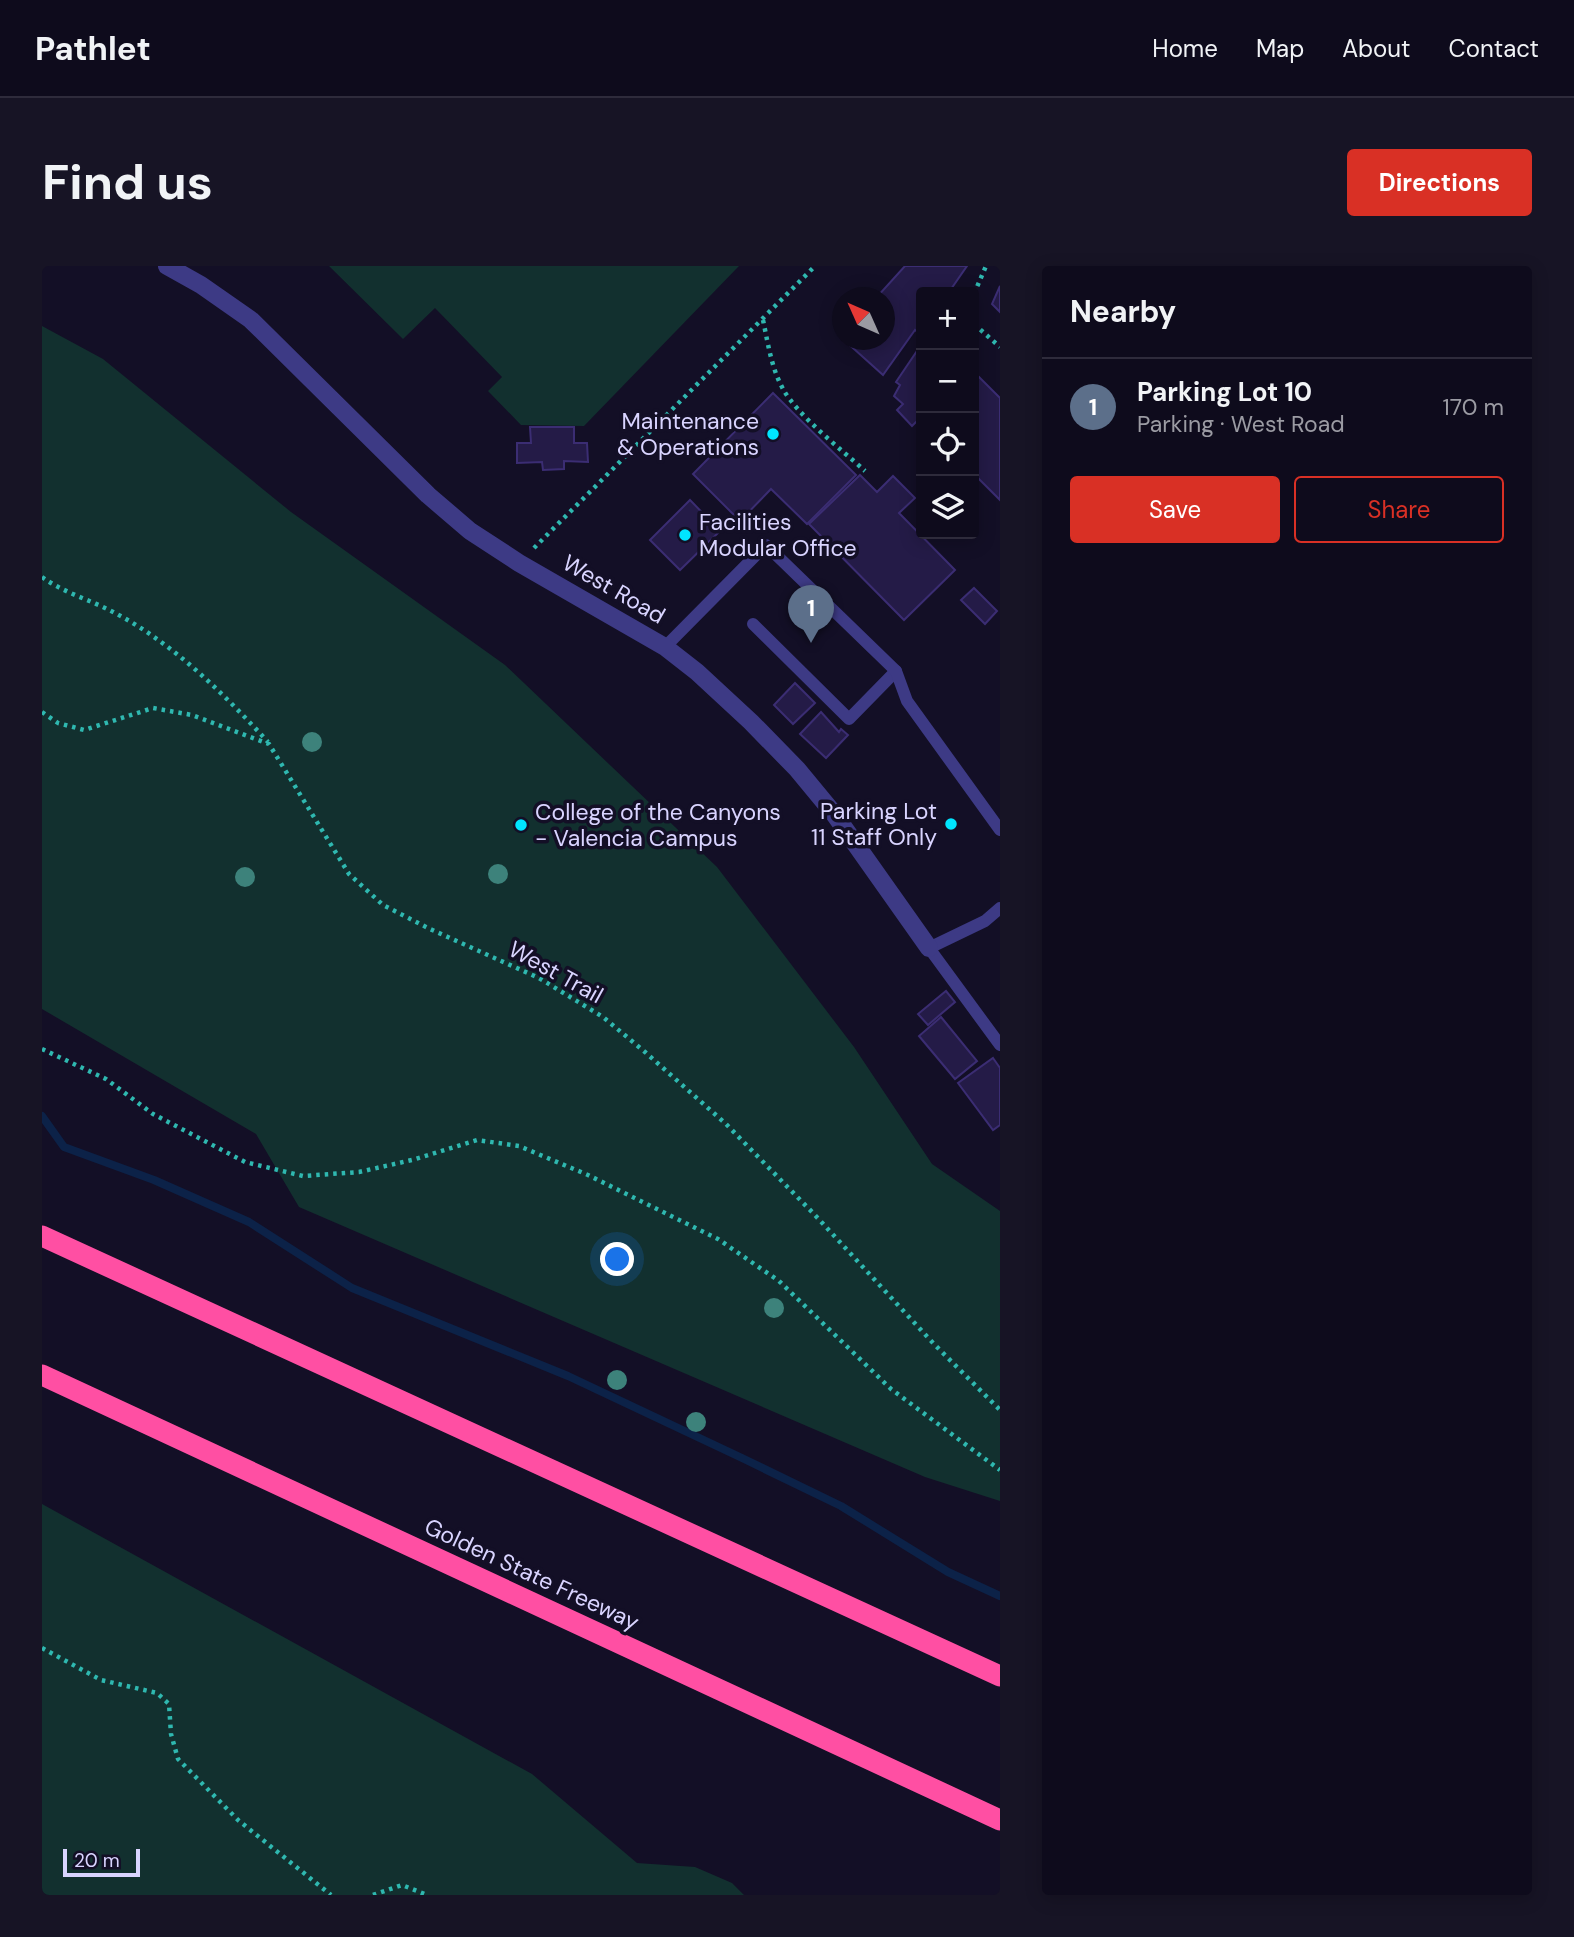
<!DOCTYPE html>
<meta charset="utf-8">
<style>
:root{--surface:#0e0b1c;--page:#171425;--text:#f1f3f6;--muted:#9b9ba3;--line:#2e2b3b;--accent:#d93025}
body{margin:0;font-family:"DM Sans",sans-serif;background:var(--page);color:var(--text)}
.controls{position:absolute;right:21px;top:21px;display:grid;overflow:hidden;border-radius:7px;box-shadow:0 4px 18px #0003}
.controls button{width:63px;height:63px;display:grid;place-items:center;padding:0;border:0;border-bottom:2px solid var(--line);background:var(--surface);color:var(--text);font:35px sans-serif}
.compass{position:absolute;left:790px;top:21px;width:63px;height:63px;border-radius:50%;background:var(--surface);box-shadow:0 4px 18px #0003;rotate:315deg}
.scale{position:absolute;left:21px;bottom:18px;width:77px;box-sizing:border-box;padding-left:7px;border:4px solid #d9d4ff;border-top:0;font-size:19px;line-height:24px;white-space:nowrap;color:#d9d4ff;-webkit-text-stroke:5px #130f26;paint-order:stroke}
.you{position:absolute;left:576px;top:994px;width:24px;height:24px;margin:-18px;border:5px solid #fff;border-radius:50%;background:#1a73e8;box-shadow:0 0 0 10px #1a73e833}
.badge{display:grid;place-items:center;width:46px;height:46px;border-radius:50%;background:var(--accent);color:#fff;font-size:23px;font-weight:700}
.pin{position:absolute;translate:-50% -58px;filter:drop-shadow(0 2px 4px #0008)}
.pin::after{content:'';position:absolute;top:37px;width:24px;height:21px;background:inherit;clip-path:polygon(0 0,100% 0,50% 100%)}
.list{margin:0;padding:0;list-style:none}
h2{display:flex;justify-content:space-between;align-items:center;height:91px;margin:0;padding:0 28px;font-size:30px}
h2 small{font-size:23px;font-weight:400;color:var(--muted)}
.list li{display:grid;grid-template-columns:46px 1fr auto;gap:21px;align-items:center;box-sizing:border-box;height:98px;padding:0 28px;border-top:2px solid var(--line)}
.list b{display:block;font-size:26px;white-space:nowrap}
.list p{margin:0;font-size:23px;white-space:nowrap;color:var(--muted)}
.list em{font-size:23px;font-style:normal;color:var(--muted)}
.actions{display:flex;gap:14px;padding:21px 28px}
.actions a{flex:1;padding:16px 0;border:2px solid var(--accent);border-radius:7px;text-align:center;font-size:24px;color:var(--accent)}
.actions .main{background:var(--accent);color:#fff}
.icon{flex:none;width:38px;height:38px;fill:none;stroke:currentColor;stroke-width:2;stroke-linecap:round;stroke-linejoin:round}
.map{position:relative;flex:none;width:958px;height:1629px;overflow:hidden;border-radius:7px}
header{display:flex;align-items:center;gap:42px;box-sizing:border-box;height:98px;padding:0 35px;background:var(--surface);border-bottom:2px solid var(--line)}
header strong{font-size:33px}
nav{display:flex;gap:38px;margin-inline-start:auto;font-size:24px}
.intro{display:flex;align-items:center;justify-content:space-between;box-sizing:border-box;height:168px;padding:0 42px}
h1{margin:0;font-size:49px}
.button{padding:18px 32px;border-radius:7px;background:var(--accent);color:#fff;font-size:24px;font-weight:700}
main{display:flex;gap:42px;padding:0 42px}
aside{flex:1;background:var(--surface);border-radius:7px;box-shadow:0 4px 18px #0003}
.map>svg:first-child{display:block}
.green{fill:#12302f}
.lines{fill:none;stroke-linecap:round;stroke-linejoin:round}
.stream{stroke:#0c2248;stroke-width:8}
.building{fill:#241b47;stroke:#3b2d73;stroke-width:2}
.path{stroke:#2fb8b0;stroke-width:4.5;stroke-dasharray:3.5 5;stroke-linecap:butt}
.lane{stroke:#3d3a85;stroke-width:12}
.street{stroke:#3d3a85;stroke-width:18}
.highway{stroke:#ff4fa3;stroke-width:21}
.tree{fill:#3d827b}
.poi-dot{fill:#00e5ff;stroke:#130f26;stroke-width:2.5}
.labels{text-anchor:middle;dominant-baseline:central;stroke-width:7;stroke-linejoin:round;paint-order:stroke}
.poi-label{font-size:23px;fill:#d9d4ff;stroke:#130f26;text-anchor:end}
.street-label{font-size:23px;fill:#d9d4ff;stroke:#130f26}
</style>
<header>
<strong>Pathlet</strong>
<nav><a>Home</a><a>Map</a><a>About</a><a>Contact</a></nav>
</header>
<div class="intro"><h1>Find us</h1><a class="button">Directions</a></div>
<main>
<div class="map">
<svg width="958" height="1629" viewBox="0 0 958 1629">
<rect width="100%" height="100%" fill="#130f26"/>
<g class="green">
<polygon points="287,0 697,0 542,160 479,159 446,125 460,111 393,42 361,73"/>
<polygon points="0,60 61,93 249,246 463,399 675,601 812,781 890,898 958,945 958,1235 883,1211 257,941 214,868 0,743"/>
<polygon points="0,1238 490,1508 595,1597 653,1601 690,1617 702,1629 0,1629"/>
</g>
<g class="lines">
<polyline class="stream" points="0,850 22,881 112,914 207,956 310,1022 526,1110 700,1192 799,1240 906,1306 958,1330"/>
</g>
<g class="building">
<polygon points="863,0 925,0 907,26 879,26 879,66 878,68 873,64 841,109 802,74 842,74 842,32 834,32"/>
<polygon points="958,20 958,46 950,38"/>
<polygon points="879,79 879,156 877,153 870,160 855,144 861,138 852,130 858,119 854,116"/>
<polygon points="932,106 958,132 958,234 932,208"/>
<polygon points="731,127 814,209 765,258 729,223 698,255 651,208"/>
<polygon points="488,161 532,161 532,177 545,177 546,196 522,195 522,203 501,204 500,196 475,197 475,177 489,177"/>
<polygon points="818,209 835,226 851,210 873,232 857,247 913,304 862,354 767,258"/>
<polygon points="648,234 678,265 638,304 608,274"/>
<polygon points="932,322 955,345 943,358 919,334"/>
<polygon points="753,417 773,437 751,458 732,439"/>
<polygon points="779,446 797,466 799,463 806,469 784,492 758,468"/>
<polygon points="904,725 913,736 886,759 876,748"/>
<polygon points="899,751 935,795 913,813 877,770"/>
<polygon points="951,792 958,802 958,859 951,864 916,817"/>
</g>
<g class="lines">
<g class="path">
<polyline points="932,28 944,0"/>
<path d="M721,54C726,77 729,101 741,123C756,150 799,183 823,205"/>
<polyline points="932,58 958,81"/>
<polyline points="492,282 773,0"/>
<path d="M0,311C22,327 49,334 73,347C132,378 182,428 226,476"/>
<polyline points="0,446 16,457 42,464 111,442 150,449 227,478 307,608 341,639 388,663 497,712 561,751 603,786 684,858 771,947 892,1078 958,1144"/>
<polyline points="0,783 64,813 111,848 203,896 261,910 317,906 370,894 435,874 477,880 546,909 676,973 737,1015 849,1123 958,1204"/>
<polyline points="0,1382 59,1414 115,1427 127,1438 129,1468 136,1493 196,1554 289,1629"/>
<polyline points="331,1629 360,1619 385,1629"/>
</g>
<g class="lane">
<polyline points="711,358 807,453 854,405"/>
<polyline points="623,381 724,279 854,405 865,435 958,564"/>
<polyline points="958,642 943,655 887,682 958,779"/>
</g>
<polyline class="street" points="125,0 159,19 209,54 386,229 428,265 477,297 623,381 655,406 709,456 755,503 793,549 887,682"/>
<g class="highway">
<polyline points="0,970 958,1410"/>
<polyline points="0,1109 958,1554"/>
</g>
</g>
<g class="tree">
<circle cx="270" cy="476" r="10"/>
<circle cx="456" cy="608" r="10"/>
<circle cx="203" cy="611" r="10"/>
<circle cx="732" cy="1042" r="10"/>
<circle cx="575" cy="1114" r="10"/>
<circle cx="654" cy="1156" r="10"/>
</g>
<g class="poi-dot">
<circle cx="731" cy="168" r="7"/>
<circle cx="643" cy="269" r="7"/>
<circle cx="909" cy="558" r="7"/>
<circle cx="479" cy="559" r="7"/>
</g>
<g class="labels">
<g class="poi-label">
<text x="717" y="155">Maintenance<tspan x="717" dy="26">&amp; Operations</tspan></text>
<text x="657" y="256" text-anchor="start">Facilities<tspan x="657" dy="26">Modular Office</tspan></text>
<text x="895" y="545">Parking Lot<tspan x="895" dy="26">11 Staff Only</tspan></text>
<text x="493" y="546" text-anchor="start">College of the Canyons<tspan x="493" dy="26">- Valencia Campus</tspan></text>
</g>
<g class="street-label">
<text transform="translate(572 323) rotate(30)">West Road</text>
<text transform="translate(514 706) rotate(29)">West Trail</text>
<text transform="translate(490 1308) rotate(25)">Golden State Freeway</text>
</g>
</g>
</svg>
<div class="controls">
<button>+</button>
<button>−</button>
<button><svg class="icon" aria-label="locate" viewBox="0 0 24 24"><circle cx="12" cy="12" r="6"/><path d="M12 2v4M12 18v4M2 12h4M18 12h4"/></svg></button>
<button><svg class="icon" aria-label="layers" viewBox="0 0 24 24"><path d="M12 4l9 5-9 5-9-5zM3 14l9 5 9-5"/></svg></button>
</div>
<svg class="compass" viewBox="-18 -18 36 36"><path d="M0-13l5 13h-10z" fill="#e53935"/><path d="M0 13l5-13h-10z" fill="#9b9ba3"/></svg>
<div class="scale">20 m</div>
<div class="you"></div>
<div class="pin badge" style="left:769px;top:377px;background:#5c6f8a">1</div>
</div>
<aside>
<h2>Nearby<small></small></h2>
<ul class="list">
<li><span class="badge" style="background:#5c6f8a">1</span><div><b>Parking Lot 10</b><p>Parking · West Road</p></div><em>170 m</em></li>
</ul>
<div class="actions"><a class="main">Save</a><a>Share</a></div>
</aside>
</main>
